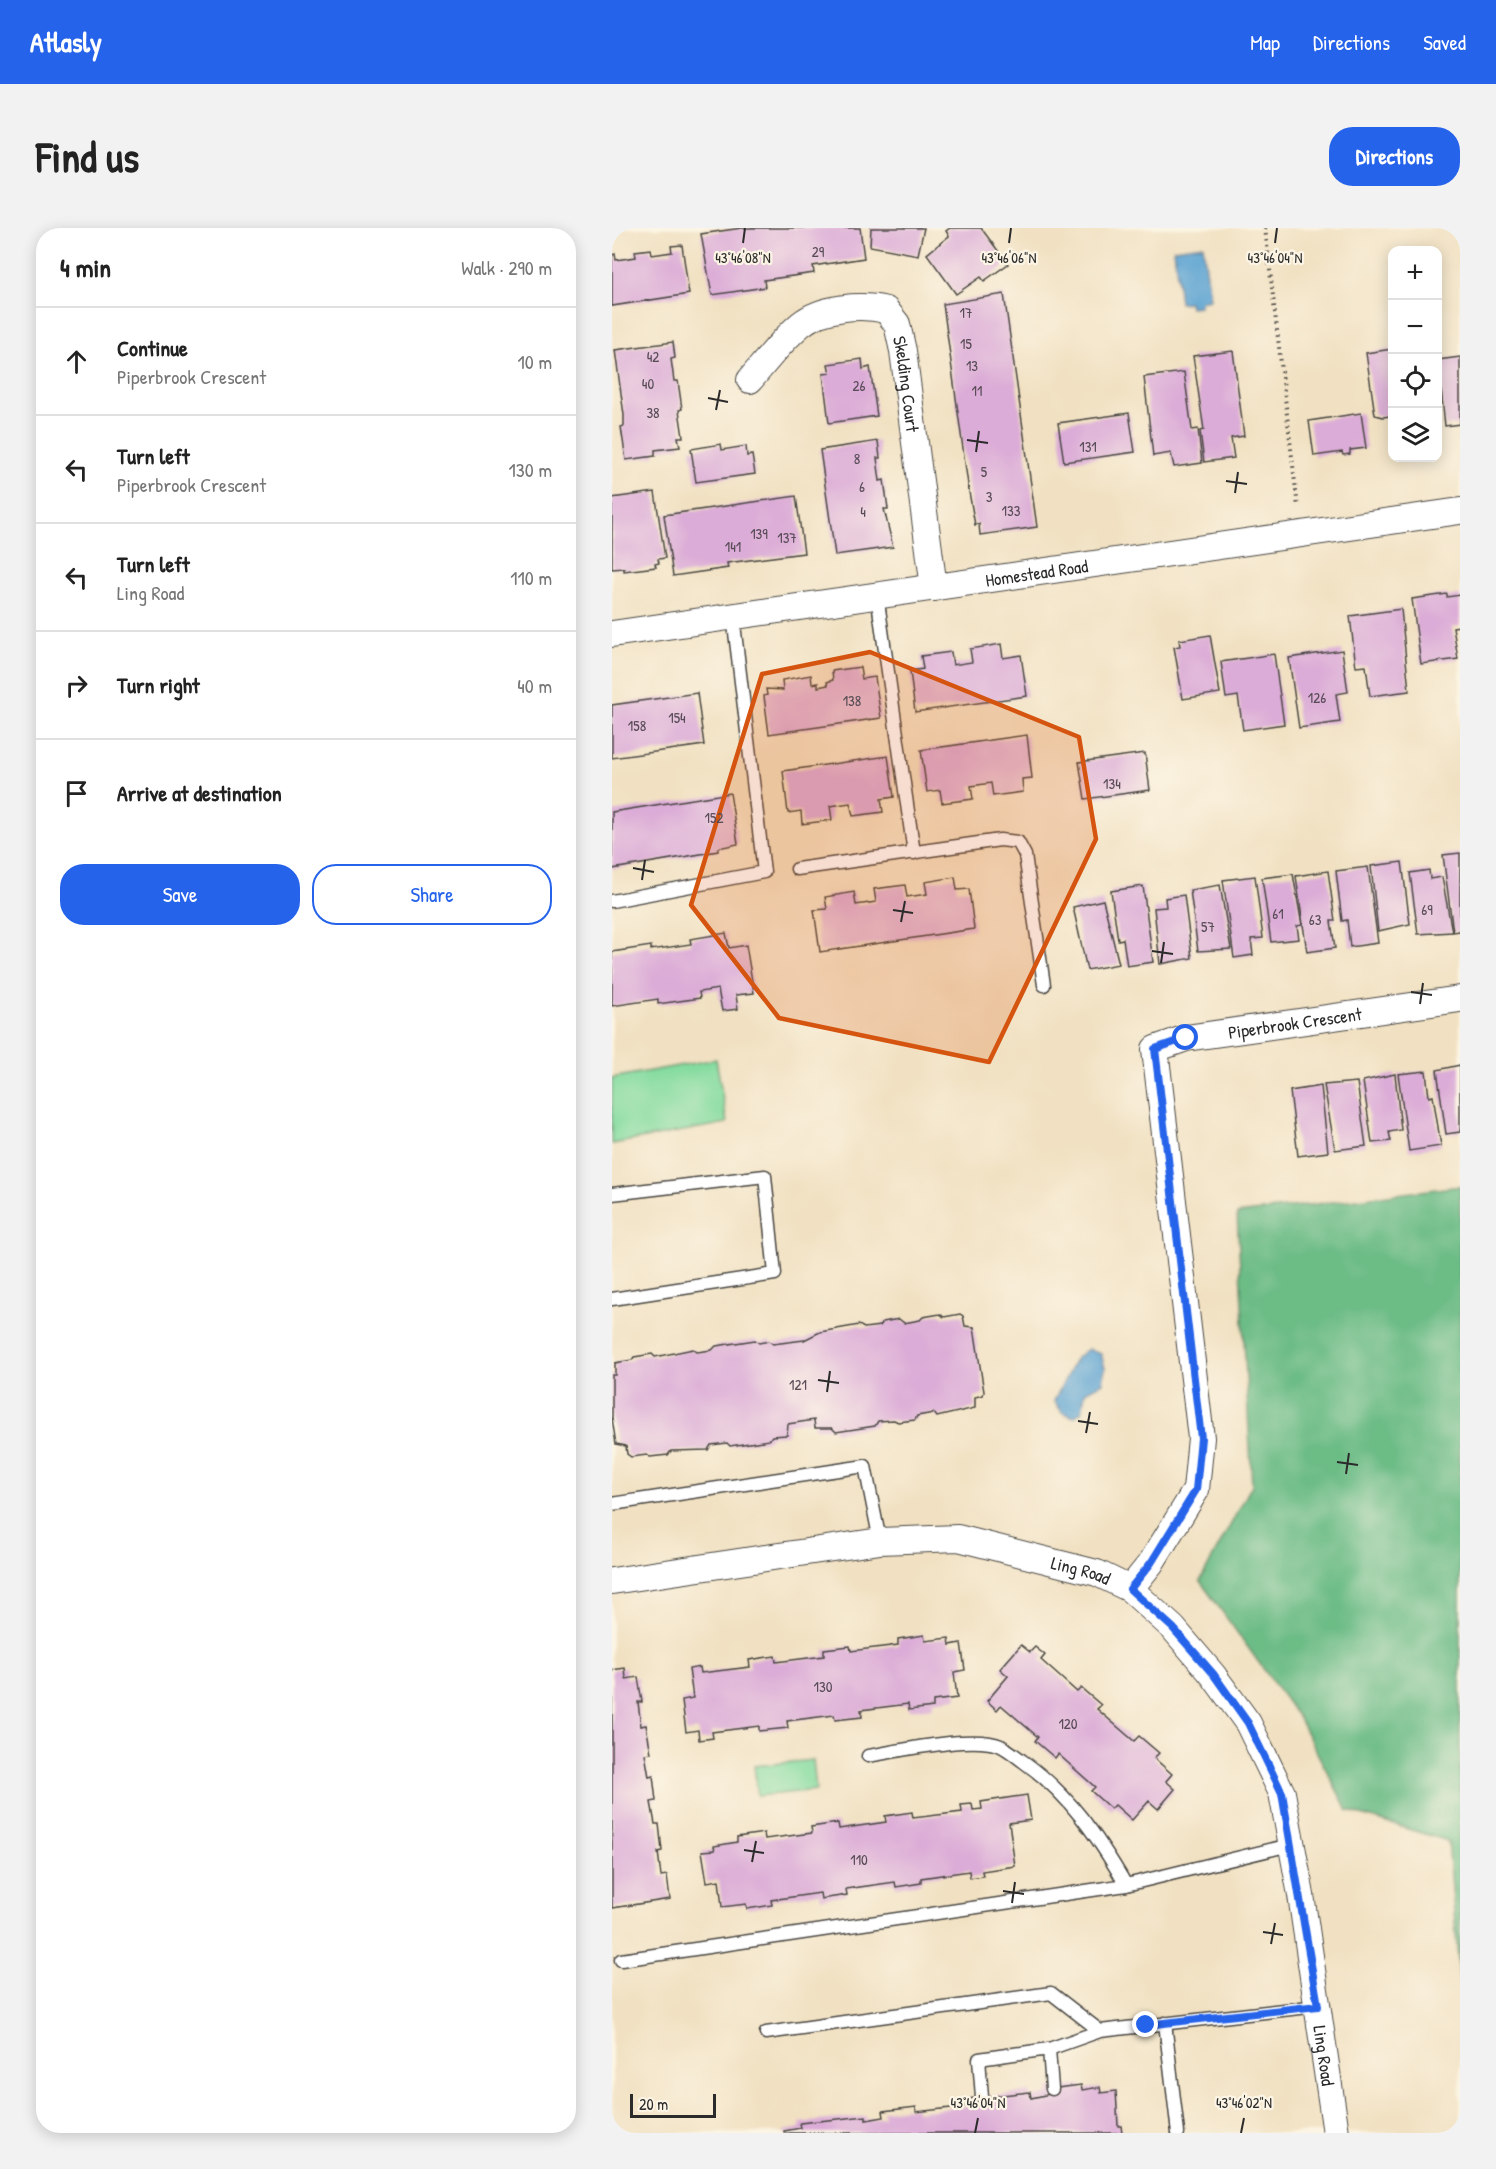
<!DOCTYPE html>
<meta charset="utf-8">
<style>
:root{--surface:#fff;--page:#f2f2f2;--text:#222;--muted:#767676;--line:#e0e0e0;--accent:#2563eb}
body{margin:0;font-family:"Patrick Hand",sans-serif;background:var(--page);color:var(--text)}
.controls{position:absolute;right:18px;top:18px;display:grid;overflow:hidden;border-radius:12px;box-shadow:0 3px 15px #0003}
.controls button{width:54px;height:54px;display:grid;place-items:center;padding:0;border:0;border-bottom:2px solid var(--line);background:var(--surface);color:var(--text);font:30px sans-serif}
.scale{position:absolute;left:18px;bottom:15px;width:86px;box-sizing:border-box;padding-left:6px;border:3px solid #2b2b2b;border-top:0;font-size:16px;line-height:21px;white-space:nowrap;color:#2b2b2b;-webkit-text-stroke:4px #fcf5e5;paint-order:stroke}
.stop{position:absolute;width:18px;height:18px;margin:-14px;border:4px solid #2563eb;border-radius:50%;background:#fff}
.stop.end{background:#2563eb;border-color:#fff;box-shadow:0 2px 6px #0008}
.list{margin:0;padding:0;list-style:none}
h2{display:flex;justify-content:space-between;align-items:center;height:78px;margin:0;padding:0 24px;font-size:26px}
h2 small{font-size:20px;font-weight:400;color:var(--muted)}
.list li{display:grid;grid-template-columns:39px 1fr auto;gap:18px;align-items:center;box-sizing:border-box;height:108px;padding:0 24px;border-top:2px solid var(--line)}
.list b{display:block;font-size:22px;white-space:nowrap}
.list p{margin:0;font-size:20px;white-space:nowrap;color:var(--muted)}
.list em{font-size:20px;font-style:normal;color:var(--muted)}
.actions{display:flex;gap:12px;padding:18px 24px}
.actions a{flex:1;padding:14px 0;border:2px solid var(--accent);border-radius:24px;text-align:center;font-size:21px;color:var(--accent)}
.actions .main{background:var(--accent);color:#fff}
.icon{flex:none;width:33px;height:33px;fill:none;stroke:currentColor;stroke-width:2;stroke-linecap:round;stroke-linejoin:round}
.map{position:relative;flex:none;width:848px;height:1905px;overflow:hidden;border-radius:24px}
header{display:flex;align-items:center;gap:36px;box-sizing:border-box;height:84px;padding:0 30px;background:var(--accent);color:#fff}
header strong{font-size:28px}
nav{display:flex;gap:33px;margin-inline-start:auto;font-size:21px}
.intro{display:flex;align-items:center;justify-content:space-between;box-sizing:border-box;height:144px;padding:0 36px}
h1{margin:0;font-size:42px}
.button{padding:15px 27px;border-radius:24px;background:var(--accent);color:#fff;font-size:21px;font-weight:700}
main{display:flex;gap:36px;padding:0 36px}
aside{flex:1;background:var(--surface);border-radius:24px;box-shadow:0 3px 15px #0003}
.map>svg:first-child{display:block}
.green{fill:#86dca0;stroke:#588466;stroke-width:1.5}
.forest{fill:#6cbc86;stroke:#4c7458;stroke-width:1.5}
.water{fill:#5ba3d2;stroke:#43677e;stroke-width:1.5}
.building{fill:#dbacd7}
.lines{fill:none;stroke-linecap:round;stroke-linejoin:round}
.service-casing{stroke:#494642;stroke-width:15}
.minor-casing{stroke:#494642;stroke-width:28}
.path{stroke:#494642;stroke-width:4;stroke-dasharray:1.5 4.5;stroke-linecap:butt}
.service{stroke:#fff;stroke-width:12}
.minor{stroke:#fff;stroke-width:26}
.route{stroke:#2563eb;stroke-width:8}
.marked{fill:#d5540f;fill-opacity:0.2;stroke:#d5540f;stroke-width:4.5;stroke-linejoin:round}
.ticks{fill:none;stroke:#2b2b2b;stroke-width:2}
.labels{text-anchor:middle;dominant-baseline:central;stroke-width:4.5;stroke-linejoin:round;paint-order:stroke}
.number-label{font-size:15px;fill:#574b56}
.street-label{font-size:18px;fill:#2b2b2b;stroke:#fcf5e5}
.ticks-label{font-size:15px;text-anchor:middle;fill:#2b2b2b;stroke:#fcf5e5;stroke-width:4.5;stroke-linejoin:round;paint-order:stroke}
</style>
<header>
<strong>Atlasly</strong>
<nav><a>Map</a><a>Directions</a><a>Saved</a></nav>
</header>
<div class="intro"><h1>Find us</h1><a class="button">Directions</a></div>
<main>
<aside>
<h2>4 min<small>Walk · 290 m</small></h2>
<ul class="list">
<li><svg class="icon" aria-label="ahead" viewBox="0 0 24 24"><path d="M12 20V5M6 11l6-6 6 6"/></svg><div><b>Continue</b><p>Piperbrook Crescent</p></div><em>10 m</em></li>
<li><svg class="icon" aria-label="left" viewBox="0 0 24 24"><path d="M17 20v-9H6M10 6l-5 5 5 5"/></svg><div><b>Turn left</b><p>Piperbrook Crescent</p></div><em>130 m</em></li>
<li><svg class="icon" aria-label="left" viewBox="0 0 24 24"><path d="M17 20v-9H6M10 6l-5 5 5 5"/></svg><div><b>Turn left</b><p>Ling Road</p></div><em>110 m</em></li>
<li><svg class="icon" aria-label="right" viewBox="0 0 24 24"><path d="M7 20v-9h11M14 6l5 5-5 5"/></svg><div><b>Turn right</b></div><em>40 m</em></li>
<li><svg class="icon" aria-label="arrive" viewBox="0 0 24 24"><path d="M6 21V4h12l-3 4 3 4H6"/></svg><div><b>Arrive at destination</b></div></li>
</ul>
<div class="actions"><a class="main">Save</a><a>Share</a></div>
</aside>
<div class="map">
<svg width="848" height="1905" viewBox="0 0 848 1905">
<rect width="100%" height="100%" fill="#fcf5e5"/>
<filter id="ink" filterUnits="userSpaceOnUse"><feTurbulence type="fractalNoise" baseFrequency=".0167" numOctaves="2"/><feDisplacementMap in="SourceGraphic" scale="12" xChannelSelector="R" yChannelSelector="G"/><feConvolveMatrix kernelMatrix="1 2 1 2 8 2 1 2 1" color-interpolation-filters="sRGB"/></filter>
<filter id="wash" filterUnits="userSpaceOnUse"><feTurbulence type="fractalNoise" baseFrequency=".008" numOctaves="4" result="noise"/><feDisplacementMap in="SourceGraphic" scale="24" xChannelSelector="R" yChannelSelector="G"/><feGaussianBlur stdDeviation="1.35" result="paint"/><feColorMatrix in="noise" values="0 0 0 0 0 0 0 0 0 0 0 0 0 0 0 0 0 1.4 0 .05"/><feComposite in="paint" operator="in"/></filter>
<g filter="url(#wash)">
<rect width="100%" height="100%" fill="#f1e1c2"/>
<g class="green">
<polygon points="104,831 115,895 0,916 0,850"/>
<polygon points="201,1532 204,1562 146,1568 142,1538"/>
</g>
<polygon class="forest" points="848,958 848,1754 836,1613 736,1583 686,1489 588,1353 640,1257 625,986"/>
<g class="water">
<polygon points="591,17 598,71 588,73 588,78 578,79 577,74 568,75 562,21"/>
<polygon points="476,1121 489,1126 493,1140 491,1155 473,1164 470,1183 462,1189 450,1184 442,1173 464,1130"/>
</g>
<g id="blocks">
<g class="building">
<polygon points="130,0 248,0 252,30 201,38 202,45 152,52 153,59 100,67 89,6"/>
<polygon points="259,0 312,0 306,27 258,18"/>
<polygon points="338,0 369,0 396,36 372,53 369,49 344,66 315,26 337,8 334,3"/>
<polygon points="70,17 77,66 0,78 0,27 3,26 4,32 24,29 23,23 39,21 40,27 60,24 59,18"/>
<polygon points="392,66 425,299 368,307 367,296 363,297 357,264 331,76"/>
<polygon points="61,114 63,130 59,131 62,153 66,153 70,181 67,182 71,209 66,209 68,219 43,222 43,228 14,232 9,199 12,198 12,187 3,122"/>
<polygon points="780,121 780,184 778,188 771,189 763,187 754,125"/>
<polygon points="621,123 632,208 619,210 622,230 592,234 588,203 592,202 581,128"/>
<polygon points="848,129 848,196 833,198 826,132"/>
<polygon points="250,131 251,141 258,139 265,188 217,195 211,146 218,145 216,136"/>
<polygon points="572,144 580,202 586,201 590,235 562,239 559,225 541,228 532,149"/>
<polygon points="517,185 523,224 452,234 446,195"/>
<polygon points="749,185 754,220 738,222 738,226 731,227 730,224 702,228 697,193"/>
<polygon points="266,213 268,230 265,230 268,253 272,252 276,281 272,281 281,319 223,327 208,222"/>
<polygon points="109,216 110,222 134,218 135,228 140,227 143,246 84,254 79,221"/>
<polygon points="43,264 53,330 46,331 47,335 43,336 44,339 12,343 12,340 0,341 0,270"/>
<polygon points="184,268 192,325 115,335 116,340 61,348 52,287"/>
<polygon points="835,366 835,369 848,367 848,398 841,399 846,431 809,436 800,371"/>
<polygon points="789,381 797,463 758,468 754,438 744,439 738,388"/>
<polygon points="598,407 608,465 571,471 562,419 568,418 567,412"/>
<polygon points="389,416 391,430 409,427 415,468 303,484 298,443 311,441 309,428 339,424 341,437 360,434 358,421"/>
<polygon points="730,422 736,464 724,466 728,494 687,500 677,430"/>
<polygon points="662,426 672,496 631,502 626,468 614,470 609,434"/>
<polygon points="248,439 250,451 263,449 269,490 157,506 152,468 155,467 154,461 171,462 170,452 199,447 200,456 206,455 206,459 216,457 215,454 221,452 220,443"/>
<polygon points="85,465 92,517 0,530 0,477"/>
<polygon points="415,507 420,550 410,551 411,564 381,568 379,555 359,558 361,571 330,575 328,562 315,564 309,522"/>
<polygon points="533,525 538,562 473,571 467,534"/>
<polygon points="276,528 282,569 269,571 271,584 241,588 238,575 218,578 220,592 190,596 189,583 176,585 171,543"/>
<polygon points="118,565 126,616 106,620 106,623 0,641 0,584"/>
<polygon points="848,625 848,703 841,704 831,627"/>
<polygon points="790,634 798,696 766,703 759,638"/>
<polygon points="756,639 766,715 738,719 735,692 730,693 724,643"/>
<polygon points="817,642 818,651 830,649 840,704 806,706 798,645"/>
<polygon points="716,643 723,693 719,693 723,720 695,724 684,648"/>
<polygon points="681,646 690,697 685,698 687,711 659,714 650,650"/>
<polygon points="643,648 651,710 639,711 641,727 622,730 611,652"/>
<polygon points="343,649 345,662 357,661 362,701 208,724 202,682 215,681 213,669 242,664 244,677 264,674 262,661 293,657 295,669 315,666 313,654"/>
<polygon points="608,657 619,721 586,723 578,662"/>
<polygon points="531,658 541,734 515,738 511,711 506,712 499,663"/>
<polygon points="572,667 580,730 548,736 542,680 554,679 553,670"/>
<polygon points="491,672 507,736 475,742 461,679"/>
<polygon points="114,705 117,720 134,717 142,765 124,767 126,781 110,783 106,761 87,764 88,770 46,776 46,771 0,778 0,724 39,718 39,722 79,716 78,711"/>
<polygon points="848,837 848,904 834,906 825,842"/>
<polygon points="814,843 817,869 821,868 829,918 797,923 786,846"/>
<polygon points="783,846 789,902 777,904 779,913 760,915 751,853"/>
<polygon points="745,854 754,918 723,922 712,857"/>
<polygon points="709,858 716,924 686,928 678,863"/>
<polygon points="328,1086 332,1089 348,1086 351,1088 353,1098 362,1099 372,1164 371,1167 363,1169 363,1180 325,1189 322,1185 305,1188 303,1192 286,1194 282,1192 266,1193 263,1198 224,1204 220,1200 203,1200 202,1192 176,1196 175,1207 160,1208 157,1212 118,1218 115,1215 99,1217 96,1222 59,1223 56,1227 38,1229 35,1227 19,1229 15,1226 14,1218 4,1216 0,1190 0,1147 3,1147 3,1135 20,1132 22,1129 40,1126 43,1129 81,1121 85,1124 100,1122 104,1118 143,1112 147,1115 157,1113 161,1116 192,1112 208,1104 247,1097 252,1100 268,1098 271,1094 287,1091 292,1095 308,1092 311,1089"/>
<polygon points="312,1407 313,1413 337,1410 338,1417 349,1415 353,1442 342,1444 345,1470 321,1473 321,1479 297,1482 296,1476 249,1482 250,1489 223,1492 222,1487 175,1493 176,1500 147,1503 147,1498 100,1504 101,1510 87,1512 86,1502 74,1504 70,1472 81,1470 77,1441 88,1439 89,1445 138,1439 137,1432 163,1428 164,1434 212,1428 212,1421 238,1418 239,1423 286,1417 286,1411"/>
<polygon points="409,1417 418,1424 423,1419 433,1427 429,1432 465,1464 469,1460 489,1477 485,1481 522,1513 527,1508 547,1525 542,1530 560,1546 554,1553 563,1561 546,1581 537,1573 520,1592 503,1577 499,1581 479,1563 483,1559 446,1526 443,1530 423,1513 426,1509 389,1477 385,1482 375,1473 396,1448 388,1441"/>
<polygon points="13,1440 14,1451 26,1449 30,1474 26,1474 29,1498 34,1497 39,1525 33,1526 37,1549 41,1548 44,1573 39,1574 43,1596 47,1596 50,1623 46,1624 49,1648 55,1647 58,1671 0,1680 0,1442"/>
<polygon points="415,1567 419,1592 397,1595 403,1638 370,1643 371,1648 358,1650 357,1643 309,1650 309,1655 284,1659 283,1654 234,1661 235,1667 209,1671 208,1665 159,1672 160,1677 135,1681 134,1676 110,1679 107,1652 95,1654 90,1623 103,1622 102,1618 125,1614 125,1609 152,1605 153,1611 200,1605 199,1599 226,1595 227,1601 274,1594 273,1588 300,1584 301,1590 350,1584 349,1577 360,1576 361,1582 370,1581 369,1574"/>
<polygon points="469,1857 470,1862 488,1859 489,1865 504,1863 506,1898 509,1898 510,1905 172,1905 172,1903 189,1900 188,1895 254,1888 254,1892 272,1889 271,1883 304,1879 304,1884 356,1878 355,1871 418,1864 419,1870 438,1866 437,1861"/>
</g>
</g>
</g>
<g filter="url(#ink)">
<use href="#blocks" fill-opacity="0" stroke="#494642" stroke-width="1.5"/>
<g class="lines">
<g class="service-casing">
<g id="service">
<polyline points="265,367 302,625"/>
<polyline points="185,641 388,612 406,614 413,627 432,757"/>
<polyline points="0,673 152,644 121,388"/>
<polyline points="0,966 153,948 163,1046 0,1071"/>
<polyline points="0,1276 253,1238 268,1313"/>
<path d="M256,1528C286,1523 362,1506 389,1518C397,1522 405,1529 412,1534C457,1566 486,1609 514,1657"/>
<polyline points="9,1732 514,1657 678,1617"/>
<polyline points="553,1795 566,1905"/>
<polyline points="154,1805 439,1765 488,1803"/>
<polyline points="437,1821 488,1803 706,1778"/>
<polyline points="370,1869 367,1831 437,1821 440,1861"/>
</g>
</g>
<g class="minor-casing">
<g id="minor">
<path id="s1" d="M138,152C154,133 170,112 189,96C210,79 249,76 274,82L285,96L291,123L322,360"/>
<path id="s2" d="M0,406L848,283"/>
<path id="s3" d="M0,1353L268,1313L346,1310L485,1345L518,1361L561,1400L601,1447L636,1495L670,1565L689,1667L724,1905"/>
<path id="s4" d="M518,1361L539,1335L584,1262L589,1210L543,821L574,810L848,771"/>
</g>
</g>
<polyline class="path" points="653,0 686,280"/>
<use href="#service" class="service"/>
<use href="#minor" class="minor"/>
</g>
</g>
<g class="lines" filter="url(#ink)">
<polyline class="route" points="534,1797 706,1778 670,1565 636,1495 602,1447 561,1400 518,1361 539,1335 584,1262 589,1210 543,821 574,810"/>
</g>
<path class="marked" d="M258,424L467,509L484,611L377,834L167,790L79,677L150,446Z"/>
<path class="ticks" d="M131,15L133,0M397,15L399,0M663,15L665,0M96,170L116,174M104,182L108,162M355,212L376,215M364,224L367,203M614,253L635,256M623,265L626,244M21,640L42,644M30,652L33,632M281,682L301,685M289,694L293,673M540,723L561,726M549,735L552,714M799,764L820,767M808,776L811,755M206,1152L227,1155M215,1164L218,1143M466,1193L486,1196M474,1205L478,1184M725,1234L746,1237M734,1246L737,1225M132,1622L152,1625M140,1634L144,1613M391,1663L412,1666M400,1675L403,1654M651,1704L671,1707M659,1716L663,1695M363,1905L366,1890M629,1905L632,1890"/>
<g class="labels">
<g class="number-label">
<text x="206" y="23">29</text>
<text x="354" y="84">17</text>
<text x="354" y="115">15</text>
<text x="41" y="128">42</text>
<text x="360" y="137">13</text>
<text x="36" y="155">40</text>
<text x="247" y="157">26</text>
<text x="365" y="162">11</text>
<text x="41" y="184">38</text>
<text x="476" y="218">131</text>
<text x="245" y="230">8</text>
<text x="372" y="243">5</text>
<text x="250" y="258">6</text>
<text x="377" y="268">3</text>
<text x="399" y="282">133</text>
<text x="251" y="283">4</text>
<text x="147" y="305">139</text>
<text x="175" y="309">137</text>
<text x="121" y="318">141</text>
<text x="705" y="469">126</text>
<text x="240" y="472">138</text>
<text x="65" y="489">154</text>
<text x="25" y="497">158</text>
<text x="500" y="555">134</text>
<text x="102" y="589">152</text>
<text x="815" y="681">69</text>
<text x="666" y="685">61</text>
<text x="703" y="691">63</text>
<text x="596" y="698">57</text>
<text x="186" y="1156">121</text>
<text x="211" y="1458">130</text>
<text x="456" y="1495">120</text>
<text x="247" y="1631">110</text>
</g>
<g class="street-label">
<text stroke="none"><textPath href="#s1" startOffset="243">Skelding Court</textPath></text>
<text stroke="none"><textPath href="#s2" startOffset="429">Homestead Road</textPath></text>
<text stroke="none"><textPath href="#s4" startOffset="706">Piperbrook Crescent</textPath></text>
<text stroke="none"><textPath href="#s3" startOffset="476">Ling Road</textPath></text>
<text stroke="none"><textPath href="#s3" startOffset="1052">Ling Road</textPath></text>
</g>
</g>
<g class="ticks-label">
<text x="131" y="35">43°46'08"N</text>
<text x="397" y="35">43°46'06"N</text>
<text x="663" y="35">43°46'04"N</text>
<text x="366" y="1880">43°46'04"N</text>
<text x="632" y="1880">43°46'02"N</text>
</g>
</svg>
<div class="controls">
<button>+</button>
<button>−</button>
<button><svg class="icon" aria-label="locate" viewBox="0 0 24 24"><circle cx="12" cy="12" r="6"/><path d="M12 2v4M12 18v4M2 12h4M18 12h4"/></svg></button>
<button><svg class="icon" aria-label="layers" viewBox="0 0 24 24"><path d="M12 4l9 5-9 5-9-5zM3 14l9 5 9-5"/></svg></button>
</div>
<div class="scale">20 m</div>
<div class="stop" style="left:574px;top:810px"></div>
<div class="stop end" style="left:534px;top:1797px"></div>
</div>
</main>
